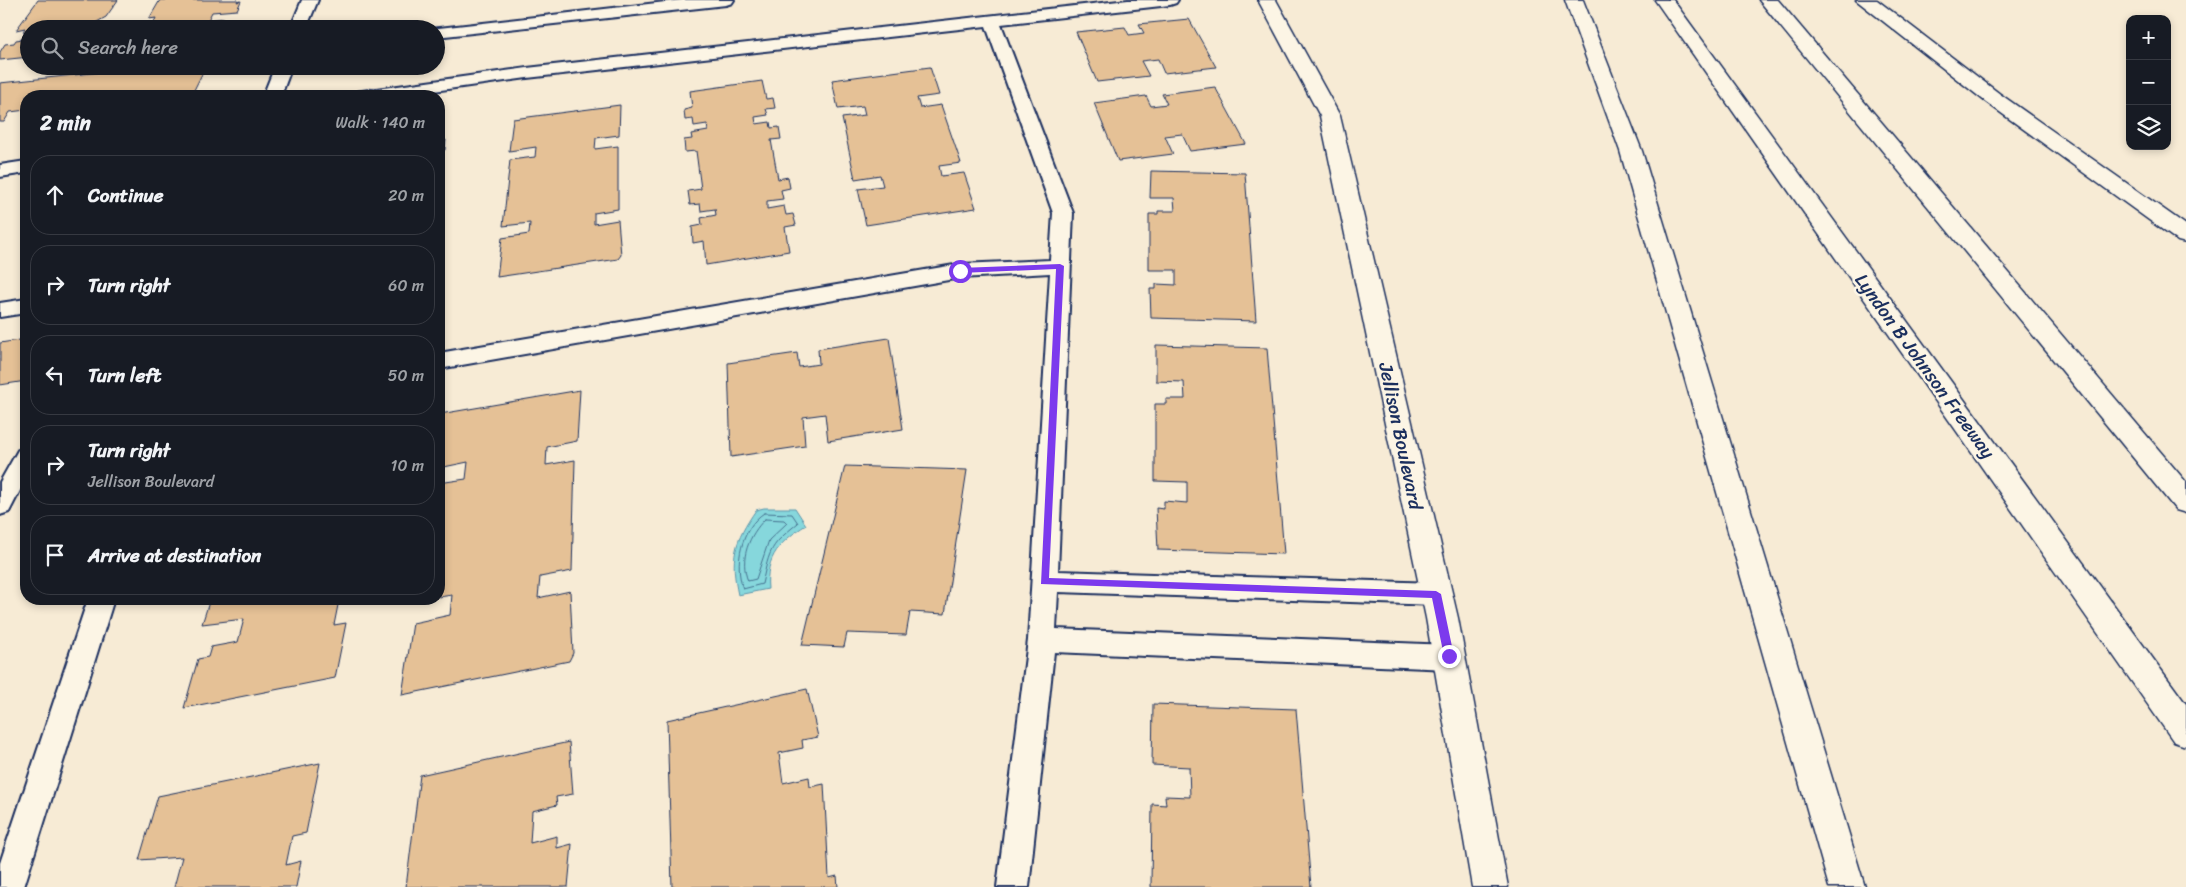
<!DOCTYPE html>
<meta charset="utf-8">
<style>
:root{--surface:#171b24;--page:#242831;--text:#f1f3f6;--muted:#9ea1a6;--line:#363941}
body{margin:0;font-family:Sriracha,sans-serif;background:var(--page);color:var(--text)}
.controls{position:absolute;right:15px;top:15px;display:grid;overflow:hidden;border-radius:10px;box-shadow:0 2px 8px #0003}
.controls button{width:45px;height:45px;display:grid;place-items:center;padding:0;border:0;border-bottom:1px solid var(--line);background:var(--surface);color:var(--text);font:25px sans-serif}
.stop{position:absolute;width:15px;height:15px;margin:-11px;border:4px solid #7c3aed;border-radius:50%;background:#fff}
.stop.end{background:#7c3aed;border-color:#fff;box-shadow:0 1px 5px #0008}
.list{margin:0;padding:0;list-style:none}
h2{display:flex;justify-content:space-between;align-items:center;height:65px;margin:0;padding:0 20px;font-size:21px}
h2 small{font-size:16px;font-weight:400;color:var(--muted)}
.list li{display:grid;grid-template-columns:32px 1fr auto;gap:15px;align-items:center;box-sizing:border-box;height:80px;margin:0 10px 10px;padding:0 10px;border:1px solid var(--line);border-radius:20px}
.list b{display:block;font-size:19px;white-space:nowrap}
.list p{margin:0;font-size:16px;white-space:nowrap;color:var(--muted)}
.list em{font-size:16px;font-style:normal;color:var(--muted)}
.icon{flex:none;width:28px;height:28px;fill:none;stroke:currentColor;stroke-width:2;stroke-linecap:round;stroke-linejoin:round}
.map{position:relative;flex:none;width:2186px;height:887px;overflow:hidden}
.search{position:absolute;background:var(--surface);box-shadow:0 2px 8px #0003;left:20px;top:20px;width:425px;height:55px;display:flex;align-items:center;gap:12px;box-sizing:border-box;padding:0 18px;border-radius:28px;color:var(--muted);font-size:19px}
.panel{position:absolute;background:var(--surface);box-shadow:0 2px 8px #0003;left:20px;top:90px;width:425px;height:515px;border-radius:20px}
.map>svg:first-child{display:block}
.water{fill:#86d7dc;stroke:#5b94aa}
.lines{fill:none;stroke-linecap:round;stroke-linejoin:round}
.shore{stroke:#467290;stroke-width:1}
.building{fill:#e5c196;stroke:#1b2f5e}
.lane-casing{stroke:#1b2f5e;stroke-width:4}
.street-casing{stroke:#1b2f5e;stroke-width:3}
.highway-casing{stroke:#1b2f5e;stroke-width:3}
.lane{fill:#fcf5e5;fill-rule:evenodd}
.street{fill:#fcf5e5;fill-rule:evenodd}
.highway{fill:#fcf5e5;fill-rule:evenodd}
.route{fill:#7c3aed}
.labels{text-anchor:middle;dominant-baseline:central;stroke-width:5;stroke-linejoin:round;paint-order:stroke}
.street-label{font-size:19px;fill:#1b2f5e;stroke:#fcf5e5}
</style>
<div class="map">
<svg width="2186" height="887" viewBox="0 0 2186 887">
<rect width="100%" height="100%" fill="#f7ebd5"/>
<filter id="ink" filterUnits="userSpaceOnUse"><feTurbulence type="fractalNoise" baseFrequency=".02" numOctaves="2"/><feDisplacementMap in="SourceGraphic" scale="10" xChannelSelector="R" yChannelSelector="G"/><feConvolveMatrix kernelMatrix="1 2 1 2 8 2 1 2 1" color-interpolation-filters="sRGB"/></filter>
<g filter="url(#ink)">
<path class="water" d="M764,508H795L806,525C781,541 765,556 768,589L738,595C730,558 734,542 756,510Z"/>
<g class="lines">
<g class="shore">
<path d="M764,513L792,514L798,523C770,546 770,548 762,584L743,589C734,564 741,528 764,513Z"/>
<path d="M765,519L784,520L787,523L769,540L756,579L748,581C739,559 749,535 765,519Z"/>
</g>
</g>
<g class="building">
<polygon points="38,0 118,0 106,17 95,23 91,29 29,29 29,31 23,32 25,28 16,30"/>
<polygon points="160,0 238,0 237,2 241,1 237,10 212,12 208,20 224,18 222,22 231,21 225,29 143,29 145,25 153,24 156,18 149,19"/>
<polygon points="1189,19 1216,67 1164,73 1158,59 1141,61 1149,76 1097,82 1076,32 1125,27 1129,35 1144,33 1139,24"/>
<polygon points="29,38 29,57 0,60 0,52 5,44 14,43 16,40"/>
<polygon points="158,66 206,66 191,96 26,96 26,110 10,112 4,122 0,122 0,83"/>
<polygon points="930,67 939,95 917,98 920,108 941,105 961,163 939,166 941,176 964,173 976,208 866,225 858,189 883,186 880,175 855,179 842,118 865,115 863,106 838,109 832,80"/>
<polygon points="762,81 766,99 773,98 775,108 766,109 768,115 755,117 756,124 770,122 771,128 779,127 781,139 771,140 778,179 788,177 790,188 781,190 783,199 767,201 767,209 784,206 786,215 793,214 796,225 785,227 789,251 706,265 704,241 693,243 692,227 702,225 701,218 716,215 715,209 701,211 700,204 690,205 688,191 701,189 696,151 685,152 684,140 692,139 691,134 708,131 707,124 694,126 693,119 685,120 684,110 692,108 690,91"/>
<polygon points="1215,87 1246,144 1190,151 1182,134 1165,136 1173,154 1118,161 1094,103 1146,96 1151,106 1167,104 1162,94"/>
<polygon points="620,105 619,135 596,138 595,149 618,146 618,209 594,213 594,224 618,220 621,255 618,259 497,277 502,238 529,234 530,223 503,226 510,160 535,157 536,147 509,151 513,119"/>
<polygon points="446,140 445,150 439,151 439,141"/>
<polygon points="1151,171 1245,173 1256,321 1151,318 1150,289 1156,289 1156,284 1176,285 1176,270 1149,270 1149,214 1158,214 1158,211 1175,211 1174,198 1150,198"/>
<polygon points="889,338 903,429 828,441 825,414 803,417 805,446 731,457 728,363 797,353 799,367 819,364 818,349"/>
<polygon points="26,339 26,381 0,385 0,343"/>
<polygon points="1156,345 1267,348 1284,554 1158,550 1156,508 1164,509 1164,501 1187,503 1187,482 1155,481 1155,404 1166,404 1166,399 1185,399 1184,382 1156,381"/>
<polygon points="580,390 577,441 547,447 546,465 575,460 572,571 540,577 538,598 570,591 573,653 569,661 402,695 413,623 450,615 452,595 439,597 439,483 466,479 468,462 439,468 440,414"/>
<polygon points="845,466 967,470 945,614 910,612 906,635 847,633 844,647 802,645"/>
<polygon points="210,599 347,599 339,600 334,625 346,623 335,678 184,708 198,659 208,657 211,647 238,642 244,619 202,624"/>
<polygon points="807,689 818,737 802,740 803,748 779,753 783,783 809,777 810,787 824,784 829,878 837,876 838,887 672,887 667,720"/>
<polygon points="1153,704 1296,709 1311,887 1151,887 1152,804 1166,805 1165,796 1190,797 1189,767 1152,765"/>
<polygon points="569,742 573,794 556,797 557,805 532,811 530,843 557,836 557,848 572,844 568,887 406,887 420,775"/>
<polygon points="320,763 306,833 292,836 286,865 301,861 296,887 174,887 182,857 139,860 158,796"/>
</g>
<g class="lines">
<g class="lane-casing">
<g id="lane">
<polygon points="302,0 318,0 306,29 290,29"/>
<polygon points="683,0 734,0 732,3 726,5 436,37 436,29 430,29"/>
<polygon points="1128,0 1178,0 1176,3 1170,5 1001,24 1073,213 1058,571 1436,583 1445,586 1449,594 1445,602 1436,605 1058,592 1056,629 1449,645 1459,649 1463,657 1459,665 1449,669 1054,652 1029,887 997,887 1028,640 1050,273 960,278 439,369 439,353 960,264 1050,260 1053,213 986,26 527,78 398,96 353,96 356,92 362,91 527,68"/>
<polygon points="275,66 292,66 281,96 263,96"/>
<polygon points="26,161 26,173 0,177 0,165"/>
<polygon points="26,299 26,313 0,317 0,303"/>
<polygon points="26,447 26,479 9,512 0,515 0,482 18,450"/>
<polygon points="88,599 114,599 24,887 0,887 0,863"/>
</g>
</g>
<g class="street-casing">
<polygon id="street" points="1258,0 1276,0 1340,116 1458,618 1508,887 1472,887 1426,618 1320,116"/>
</g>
<g class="highway-casing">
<g id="highway">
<polygon points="1565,0 1583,0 1642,151 1865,887 1829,887 1620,151"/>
<polygon points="1655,0 1673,0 2186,704 2186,746 2174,742"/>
<polygon points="1759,0 1778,0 2186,482 2186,513 2176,510"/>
<polygon points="1856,0 1877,0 2000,94 2186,225 2186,243 2178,241 1986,102"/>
</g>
</g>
<use href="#lane" class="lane"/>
<use href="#street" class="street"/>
<use href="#highway" class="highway"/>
</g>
</g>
<polygon class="route" points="1060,264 1064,266 1049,578 1436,591 1441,594 1454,656 1452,659 1449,661 1444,656 1432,598 1041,584 1056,269 960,273 956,271 960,268"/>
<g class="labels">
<g class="street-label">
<text transform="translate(1925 366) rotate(54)">Lyndon B Johnson Freeway</text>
<text transform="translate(1401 436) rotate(78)">Jellison Boulevard</text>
</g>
</g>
</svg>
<div class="controls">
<button>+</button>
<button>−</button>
<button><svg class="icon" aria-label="layers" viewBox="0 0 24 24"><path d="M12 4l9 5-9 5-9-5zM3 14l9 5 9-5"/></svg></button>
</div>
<div class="stop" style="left:960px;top:271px"></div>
<div class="stop end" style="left:1449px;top:656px"></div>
<div class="search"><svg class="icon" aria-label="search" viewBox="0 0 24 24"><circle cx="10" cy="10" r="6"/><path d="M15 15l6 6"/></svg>Search here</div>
<section class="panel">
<h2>2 min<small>Walk · 140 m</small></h2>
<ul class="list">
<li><svg class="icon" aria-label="ahead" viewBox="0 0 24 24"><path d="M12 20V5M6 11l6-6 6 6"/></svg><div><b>Continue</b></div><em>20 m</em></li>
<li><svg class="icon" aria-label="right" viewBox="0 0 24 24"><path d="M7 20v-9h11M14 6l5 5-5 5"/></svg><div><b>Turn right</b></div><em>60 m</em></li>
<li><svg class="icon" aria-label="left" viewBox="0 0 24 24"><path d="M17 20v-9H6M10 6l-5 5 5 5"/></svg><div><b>Turn left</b></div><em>50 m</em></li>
<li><svg class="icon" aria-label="right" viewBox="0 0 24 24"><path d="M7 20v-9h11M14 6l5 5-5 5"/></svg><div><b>Turn right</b><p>Jellison Boulevard</p></div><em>10 m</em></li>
<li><svg class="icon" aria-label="arrive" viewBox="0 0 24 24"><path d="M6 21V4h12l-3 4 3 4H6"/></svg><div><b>Arrive at destination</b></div></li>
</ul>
</section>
</div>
